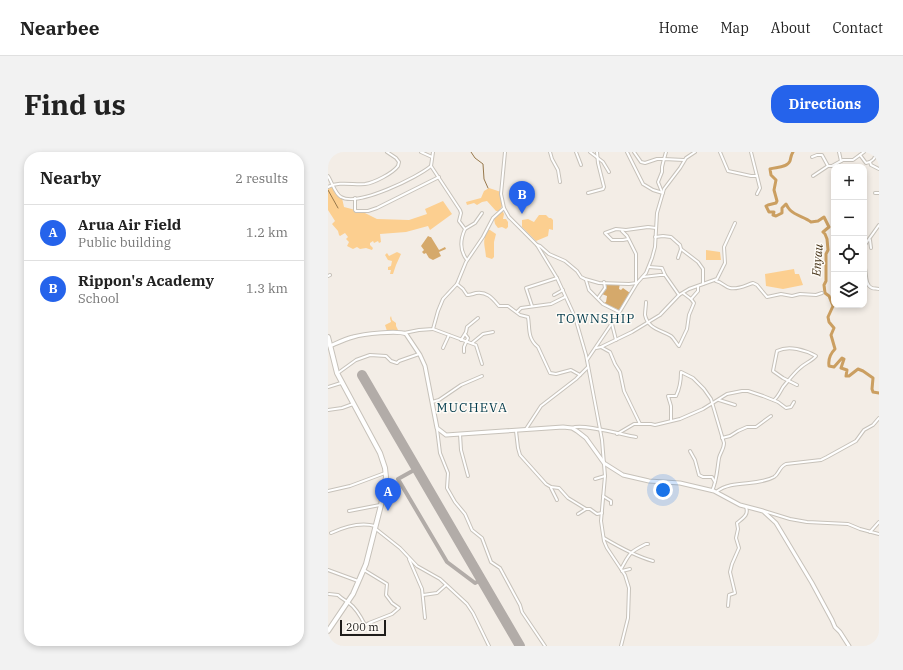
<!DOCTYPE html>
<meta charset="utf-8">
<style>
:root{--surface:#fff;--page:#f2f2f2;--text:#222;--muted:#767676;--line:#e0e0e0;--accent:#2563eb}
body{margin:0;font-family:"IBM Plex Serif",serif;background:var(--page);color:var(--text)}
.controls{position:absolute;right:12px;top:12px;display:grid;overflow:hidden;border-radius:8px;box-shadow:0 2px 6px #0003}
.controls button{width:36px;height:36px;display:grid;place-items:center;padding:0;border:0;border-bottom:1px solid var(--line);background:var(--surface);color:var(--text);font:20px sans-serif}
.scale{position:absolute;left:12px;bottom:10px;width:46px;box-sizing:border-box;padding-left:4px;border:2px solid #1e1c1a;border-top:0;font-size:11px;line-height:14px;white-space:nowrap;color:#1e1c1a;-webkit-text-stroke:3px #fefbf6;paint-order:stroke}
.you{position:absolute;left:335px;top:338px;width:14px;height:14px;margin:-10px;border:3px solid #fff;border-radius:50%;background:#1a73e8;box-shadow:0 0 0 6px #1a73e833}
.badge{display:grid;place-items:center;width:26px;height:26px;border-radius:50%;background:var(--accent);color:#fff;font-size:13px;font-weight:700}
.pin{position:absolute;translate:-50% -33px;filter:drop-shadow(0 1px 2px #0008)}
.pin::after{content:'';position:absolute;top:21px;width:14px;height:12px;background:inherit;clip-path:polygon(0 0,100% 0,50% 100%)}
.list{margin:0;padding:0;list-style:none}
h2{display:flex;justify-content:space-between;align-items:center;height:52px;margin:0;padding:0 16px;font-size:17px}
h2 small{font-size:13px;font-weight:400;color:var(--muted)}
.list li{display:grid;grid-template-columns:26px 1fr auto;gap:12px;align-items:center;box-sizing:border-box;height:56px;padding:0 16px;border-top:1px solid var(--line)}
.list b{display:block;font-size:15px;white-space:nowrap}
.list p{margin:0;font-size:13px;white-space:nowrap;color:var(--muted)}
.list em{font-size:13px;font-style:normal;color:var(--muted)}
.icon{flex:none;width:22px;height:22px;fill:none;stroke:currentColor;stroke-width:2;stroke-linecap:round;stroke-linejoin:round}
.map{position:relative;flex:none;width:551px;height:494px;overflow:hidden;border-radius:16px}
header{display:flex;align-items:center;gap:24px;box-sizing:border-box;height:56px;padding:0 20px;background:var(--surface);border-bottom:1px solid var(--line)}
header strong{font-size:19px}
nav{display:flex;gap:22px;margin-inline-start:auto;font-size:14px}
.intro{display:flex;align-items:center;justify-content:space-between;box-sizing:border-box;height:96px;padding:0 24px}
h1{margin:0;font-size:28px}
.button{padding:10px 18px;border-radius:16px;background:var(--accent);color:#fff;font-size:14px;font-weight:700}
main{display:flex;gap:24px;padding:0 24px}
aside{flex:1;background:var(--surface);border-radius:16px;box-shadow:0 2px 6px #0003}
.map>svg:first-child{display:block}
.green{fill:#fccf90}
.forest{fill:#d5a96b}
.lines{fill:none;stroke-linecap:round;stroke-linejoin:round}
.stream{stroke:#97784c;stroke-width:1}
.river{stroke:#cb9f61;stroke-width:3}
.taxiway{stroke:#b2aca8;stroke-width:4}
.runway{stroke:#b2aca8;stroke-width:10}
.minor-casing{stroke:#c7c2ba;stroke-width:4}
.tertiary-casing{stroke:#c7c2ba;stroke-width:5}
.primary-casing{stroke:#c7c2ba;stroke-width:6}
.minor{stroke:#fff;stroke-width:2}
.tertiary{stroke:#fff;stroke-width:3}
.primary{stroke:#fff;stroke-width:4}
.labels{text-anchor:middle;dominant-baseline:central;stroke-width:3;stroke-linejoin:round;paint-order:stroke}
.water-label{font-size:12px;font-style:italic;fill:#422f13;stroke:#fefbf6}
.quarter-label{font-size:13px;letter-spacing:1px;fill:#023a4b;stroke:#fefbf6}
</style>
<header>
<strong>Nearbee</strong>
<nav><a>Home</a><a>Map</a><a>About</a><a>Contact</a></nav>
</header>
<div class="intro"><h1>Find us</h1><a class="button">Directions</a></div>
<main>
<aside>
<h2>Nearby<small>2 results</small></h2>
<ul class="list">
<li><span class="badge">A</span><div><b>Arua Air Field</b><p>Public building</p></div><em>1.2 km</em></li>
<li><span class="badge">B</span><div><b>Rippon's Academy</b><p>School</p></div><em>1.3 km</em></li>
</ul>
</aside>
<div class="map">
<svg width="551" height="494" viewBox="0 0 551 494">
<rect width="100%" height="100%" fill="#f3ede6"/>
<g class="green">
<polygon points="6,34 14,46 16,55 35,60 49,67 81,68 99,62 97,57 115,49 124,62 102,78 100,74 78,80 52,82 53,90 51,91 50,89 46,91 45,89 42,91 42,93 45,96 44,98 38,96 32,97 29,95 25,97 19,94 21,90 18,87 20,85 17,81 12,84 11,83 10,79 4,72 7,69 0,58 0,37"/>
<polygon points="161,36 173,40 174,54 171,59 168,59 159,49 154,50 149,53 146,51 139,53 138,50 153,46 156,39"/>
<polygon points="173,60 175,60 176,62 175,67 178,67 180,70 180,75 178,77 174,75 170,76 167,72 166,67"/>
<polygon points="211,63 218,63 221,66 223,66 225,68 225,78 221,77 220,84 208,89 194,75 194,68 200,67 206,70"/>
<path d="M159,78H162L168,82L166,90V105L164,107L158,105C157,92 154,92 159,78Z"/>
<polygon points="378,98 392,100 393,108 378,108"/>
<polygon points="69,100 73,102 68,113 65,122 62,122 63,118 60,118 60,115 63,114 64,109 60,108 57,103 59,101 61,104"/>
<polygon points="466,117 467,122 471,122 475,133 455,137 438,134 437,122"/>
<polygon points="63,164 64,168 68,171 68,174 70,178 59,179 57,173 63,170 62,166"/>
</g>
<g class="forest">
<polygon points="100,84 102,85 103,85 111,98 117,95 118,97 111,100 113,104 105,108 101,106 98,101 96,102 94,100 96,98 93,94"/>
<polygon points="278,131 292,131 291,137 293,138 295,136 302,141 291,158 276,151 278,150 279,144 274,142 279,136"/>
</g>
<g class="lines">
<g class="stream">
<polyline points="143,0 147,6 155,12 156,27 160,36"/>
<polyline points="0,38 10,56"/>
</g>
<path class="river" d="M465,0C463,3 463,5 462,9C459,16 448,15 442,17L443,23L448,28L446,38L449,49L448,51L440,53L438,54L441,60H446L445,63L448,64L454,61V56L458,52C459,54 460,56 462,58C468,64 477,65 483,70L490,69L496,65L501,75L495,80L497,82L499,87L500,98L498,102V129L496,133L497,141L501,144L505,154L500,165L501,170L506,176L503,183L507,197C502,202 500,207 501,214L506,215L514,206L516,207L513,216L519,218L518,224H521L530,217L535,219L545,226L544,237L545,240L551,241"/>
<polyline class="taxiway" points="88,317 70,327 119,410 147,431 153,428"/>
<polyline class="runway" points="34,223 192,494"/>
<g class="minor-casing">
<g id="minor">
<polyline points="93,0 104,5"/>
<path d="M105,0L103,14L132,58L133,61L131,69L137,77C132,88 131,98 139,108"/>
<polyline points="177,0 173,42 176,56 181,65 209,93 229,126 247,165 258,203 274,288 277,324 273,369 276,389 279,396 297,423 301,436 300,466 293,494"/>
<polyline points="222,0 224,7 230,18 232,30"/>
<polyline points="248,0 253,13"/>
<polyline points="262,0 275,10 281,20"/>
<polyline points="299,0 315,32 325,38 335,41"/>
<polyline points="306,0 313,10 317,11 329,7 336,7 338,0"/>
<polyline points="392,0 400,19 423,24 429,24"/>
<polyline points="423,0 432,36 429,42"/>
<polyline points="511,0 513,9"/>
<path d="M532,3L538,11C544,10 548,6 548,0"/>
<polyline points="484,5 489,3 494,3 500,14"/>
<polyline points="542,10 543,13 551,17"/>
<path d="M0,24C4,30 7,42 13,45C30,55 90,25 103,14"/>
<polyline points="485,24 500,14 504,14 515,8 525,8 536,0"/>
<path d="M0,35C11,29 25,33 37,32C46,31 65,21 70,14L71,10L68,6L59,0"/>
<polyline points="334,40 330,30 334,20 334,15 336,7 356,8"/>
<polyline points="260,41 275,37 276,35 270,11 269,0"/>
<polyline points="547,41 551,41"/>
<polyline points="27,46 27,58 28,59 40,59 49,56 111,25"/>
<polyline points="137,77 147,71 154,61"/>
<polyline points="294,79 299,84 308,102 308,131"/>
<polyline points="327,85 335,84 343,85 352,93 353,97 370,110 375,117 375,132"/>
<polyline points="300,87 295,88 284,88 277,81 288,77 298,78 320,75 328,76"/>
<polyline points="542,88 543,96"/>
<polyline points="209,93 212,94 221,102 237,109 249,119 253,125 257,127 271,131 301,132 309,131 318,121 324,106 327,95 329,61 336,37 352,16 358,6 367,0"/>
<polyline points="536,94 551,73"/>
<polyline points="350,106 353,97"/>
<path d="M536,113C539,119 536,133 544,136C546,137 549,136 551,137"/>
<polyline points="321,115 334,116 337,123"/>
<polyline points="0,124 2,123"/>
<polyline points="315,125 332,123 337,123 351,143"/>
<polyline points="258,128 261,138 275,152 291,160"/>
<path d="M388,129C394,130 397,135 402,136C410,138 418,133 425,131L429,133L439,145L453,142L464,144L472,142L488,143L494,141"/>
<path d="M129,132L135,137L139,143C142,143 145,142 148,141C159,139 165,147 171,154H180L192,163L200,165C202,176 199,186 210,195L222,221L228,222L243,218L252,223"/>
<polyline points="226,143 235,138"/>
<polyline points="270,146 277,136 276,130"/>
<polyline points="363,147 370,139 370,134"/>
<path d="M318,150C318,154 317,159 317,163C320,177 333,178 343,184C346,186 348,191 351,194L359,177L361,163L366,151L363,147L355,141"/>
<polyline points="204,154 198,136 229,126"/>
<polyline points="189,160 193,156 223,152 237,145"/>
<polyline points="284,172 288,188"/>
<polyline points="105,177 148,193 154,212"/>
<polyline points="76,181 91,178 105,177 110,159 115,147 129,132 138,110 155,85 165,66 176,56"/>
<polyline points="133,188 138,180 139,175 150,166"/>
<polyline points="144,191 155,182 165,180"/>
<polyline points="273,195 282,200 287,212 292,220 296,239 312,272"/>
<polyline points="115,196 121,183"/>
<polyline points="268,196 273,195 304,180 332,163 351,143 361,137 389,127 397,111 396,95 407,71"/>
<polyline points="136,200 136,195 140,186 137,182"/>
<polyline points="259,208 282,174 288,166 309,131"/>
<polyline points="10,221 28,208 42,203 58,204 63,209 69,211 71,209 91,202"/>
<polyline points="0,235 13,231"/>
<polyline points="391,248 407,253"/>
<path d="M446,248C450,245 452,240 455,235C460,229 466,221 472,216C477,211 484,209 488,204C477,198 461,193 449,199L445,219L455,226L469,233"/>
<polyline points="104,250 111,248 133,233 154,224"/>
<polyline points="0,258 14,256 25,252"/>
<path d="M343,268V254L340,244H348C352,236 353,228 353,220L365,226L376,237L383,247L396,291C396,297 392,301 391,306C389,318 389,328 384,339"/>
<path d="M244,276C254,271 295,283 308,285"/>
<polyline points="109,277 112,301 120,321 119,336 127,350 137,362 144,378 154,386 163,410 172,416 192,453 194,460 217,494"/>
<polyline points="198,277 213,254 248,227 260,215"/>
<polyline points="188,279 190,296 192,303 218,332 223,335 231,336 240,346 258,357 262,357 269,362 274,361"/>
<polyline points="132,282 133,298 140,324"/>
<polyline points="289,282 306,272 323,272 327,273 352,267 375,257 399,242 414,239 420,239 435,244 450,250 458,256 463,255 466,250"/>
<polyline points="394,286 402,284 410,279 419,275 428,275 443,264"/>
<polyline points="362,299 367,308 371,323 375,325 384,325 387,330"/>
<polyline points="267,327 277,324"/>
<polyline points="223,336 229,348"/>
<polyline points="0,339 22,334 57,321"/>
<path d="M388,340C405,327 428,335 446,325C451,322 451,315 458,312L493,308L499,305L528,289L536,278L545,273L551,266"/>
<polyline points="275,344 283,349 283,352"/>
<polyline points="21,359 52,353"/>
<polyline points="436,359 462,367 479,370 520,372 532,377 551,382"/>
<polyline points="250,362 258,357"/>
<polyline points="48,377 72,396 89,414 112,427 139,452 145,461 161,494"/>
<polyline points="542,380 551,370"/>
<path d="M3,381C16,375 33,370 47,374"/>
<path d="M276,386C291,395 307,404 325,409"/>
<polyline points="81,407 94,437 97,466"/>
<path d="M293,417C302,401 300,401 318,392H320"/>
<polyline points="0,418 30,429"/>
<polyline points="294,419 302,417"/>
<path d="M1,442L10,443C14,447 17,448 21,451C28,456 33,465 37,473"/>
<polyline points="95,443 109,441 118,433"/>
<path d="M400,454L401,443L407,441L402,420L404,412L411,396L408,386L410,377L409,371C415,366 421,363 418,355"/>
<polyline points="33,476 41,471 64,462 71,456 64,451 58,443 59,432 36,418"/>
</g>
</g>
<g class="tertiary-casing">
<path id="tertiary" d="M2,194C9,191 17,187 25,185C35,182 70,178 78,182L92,203L97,214L109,276L118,283L235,275L244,276L249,279L258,286L276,311L295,323L321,329L352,331L386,339L412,353L435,359L448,371L484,431L504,468L507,475L512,480L521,494"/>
</g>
<g class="primary-casing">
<polyline id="primary" points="0,185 9,221 52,301 57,316 58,325 53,353 38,412 25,442 0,479"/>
</g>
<use href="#minor" class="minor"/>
<use href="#tertiary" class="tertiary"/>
<use href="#primary" class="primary"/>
</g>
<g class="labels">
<g class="water-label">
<text transform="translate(489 108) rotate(-86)">Enyau</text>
</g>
<g class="quarter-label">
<text x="268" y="166">TOWNSHIP</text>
<text x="144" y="255">MUCHEVA</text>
</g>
</g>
</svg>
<div class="controls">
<button>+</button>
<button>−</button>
<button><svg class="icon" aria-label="locate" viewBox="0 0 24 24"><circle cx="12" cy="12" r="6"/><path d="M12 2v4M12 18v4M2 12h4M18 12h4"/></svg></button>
<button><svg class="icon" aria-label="layers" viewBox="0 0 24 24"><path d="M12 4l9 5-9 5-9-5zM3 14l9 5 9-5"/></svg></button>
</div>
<div class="scale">200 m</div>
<div class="you"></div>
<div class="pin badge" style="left:60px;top:359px">A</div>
<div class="pin badge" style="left:194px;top:62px">B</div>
</div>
</main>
